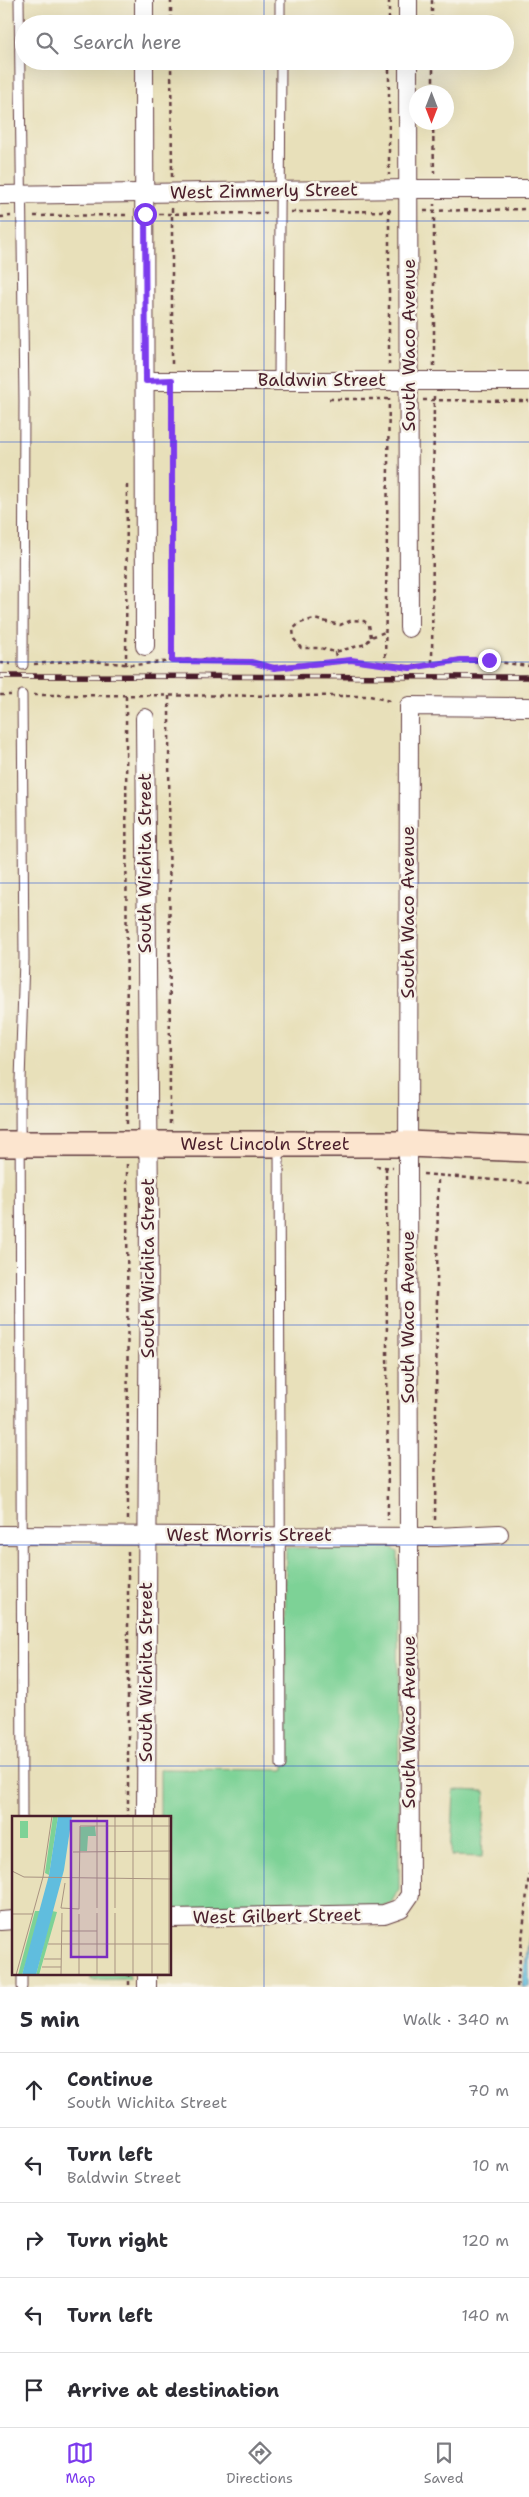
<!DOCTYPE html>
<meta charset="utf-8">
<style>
:root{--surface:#fff;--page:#f7f7f7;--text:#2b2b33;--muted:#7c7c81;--line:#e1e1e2;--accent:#7c3aed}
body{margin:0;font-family:"Shantell Sans",sans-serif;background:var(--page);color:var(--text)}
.compass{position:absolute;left:409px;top:85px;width:45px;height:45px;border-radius:50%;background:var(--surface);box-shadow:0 5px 20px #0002;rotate:180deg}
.stop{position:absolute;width:15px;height:15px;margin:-11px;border:4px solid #7c3aed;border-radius:50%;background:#fff}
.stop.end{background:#7c3aed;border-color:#fff;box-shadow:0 1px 5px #0008}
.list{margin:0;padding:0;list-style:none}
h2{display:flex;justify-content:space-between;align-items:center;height:65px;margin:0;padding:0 20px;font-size:21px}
h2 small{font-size:16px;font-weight:400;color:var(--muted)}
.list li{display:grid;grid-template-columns:32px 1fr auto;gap:15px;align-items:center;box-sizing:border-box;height:75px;padding:0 20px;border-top:1px solid var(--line)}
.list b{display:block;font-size:19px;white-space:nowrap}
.list p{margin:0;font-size:16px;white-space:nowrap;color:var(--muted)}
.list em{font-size:16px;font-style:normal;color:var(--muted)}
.icon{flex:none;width:28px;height:28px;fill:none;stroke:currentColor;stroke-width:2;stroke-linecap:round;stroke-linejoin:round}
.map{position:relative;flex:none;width:529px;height:1987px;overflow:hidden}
.search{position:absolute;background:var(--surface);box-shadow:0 5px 20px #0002;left:15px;right:15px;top:15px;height:55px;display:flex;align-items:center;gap:12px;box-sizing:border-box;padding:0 18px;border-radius:28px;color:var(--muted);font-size:19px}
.sheet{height:440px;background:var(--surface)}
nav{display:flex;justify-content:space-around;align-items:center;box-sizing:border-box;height:70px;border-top:1px solid var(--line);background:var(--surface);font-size:14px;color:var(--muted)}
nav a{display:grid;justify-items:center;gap:2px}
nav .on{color:var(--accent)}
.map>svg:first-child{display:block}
.green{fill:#7dd296;stroke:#647860}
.water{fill:#60bdde;stroke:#556e84}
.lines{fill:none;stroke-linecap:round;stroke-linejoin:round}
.lane-casing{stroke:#623c40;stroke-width:11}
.street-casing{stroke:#623c40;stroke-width:20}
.secondary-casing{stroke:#623c40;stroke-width:28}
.path{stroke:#623c40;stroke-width:2.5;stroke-dasharray:4 4;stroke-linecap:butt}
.lane{stroke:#fff;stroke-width:9}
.street{stroke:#fff;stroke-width:18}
.secondary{stroke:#fce5cf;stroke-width:25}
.rail-casing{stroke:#4a1f2b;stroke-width:5.5}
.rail{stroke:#f7f3e8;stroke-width:4;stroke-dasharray:11;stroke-linecap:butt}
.route{stroke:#7c3aed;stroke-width:6}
.grid{fill:none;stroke:#1d4ed8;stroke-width:1;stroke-opacity:0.55}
.labels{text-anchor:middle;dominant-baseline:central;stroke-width:5;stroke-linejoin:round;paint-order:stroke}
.street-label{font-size:18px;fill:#4a1f2b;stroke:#f7f3e8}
.inset-road{fill:none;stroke:#a99381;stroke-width:1}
.view{fill:#7b2cbf;fill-opacity:0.15;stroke:#7b2cbf;stroke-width:2.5}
.inset-edge{fill:none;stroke:#4a1f2b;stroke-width:2.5}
</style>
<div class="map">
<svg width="529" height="1987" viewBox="0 0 529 1987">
<rect width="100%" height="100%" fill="#f7f3e8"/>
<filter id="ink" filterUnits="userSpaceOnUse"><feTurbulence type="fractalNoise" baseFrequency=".02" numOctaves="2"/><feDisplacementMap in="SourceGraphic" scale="10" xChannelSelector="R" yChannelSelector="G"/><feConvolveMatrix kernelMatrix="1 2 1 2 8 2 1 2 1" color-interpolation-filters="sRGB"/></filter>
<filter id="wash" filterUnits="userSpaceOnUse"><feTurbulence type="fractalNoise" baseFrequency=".0096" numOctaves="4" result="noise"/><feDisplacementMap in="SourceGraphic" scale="20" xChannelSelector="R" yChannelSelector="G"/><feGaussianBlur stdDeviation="1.12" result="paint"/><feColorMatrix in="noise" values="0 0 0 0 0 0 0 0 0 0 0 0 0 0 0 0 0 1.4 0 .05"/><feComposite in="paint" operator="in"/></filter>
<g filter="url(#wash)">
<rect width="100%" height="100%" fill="#e8e0ba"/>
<g class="green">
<polygon points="286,1548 391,1548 398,1552 399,1889 391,1903 382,1906 170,1910 170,1817 160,1817 160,1769 284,1770"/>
<polygon points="454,1790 485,1791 482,1857 451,1856"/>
<polygon points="91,1973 129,1973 130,1979 91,1980"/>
</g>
<polygon class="water" points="529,1937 529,1987 522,1987"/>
</g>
<g filter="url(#ink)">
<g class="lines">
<g class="lane-casing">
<g id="lane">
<polyline points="19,0 24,401 23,665"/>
<polyline points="280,0 280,24"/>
<polyline points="279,380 281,61"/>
<polyline points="279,1146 281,1765"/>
<polyline points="22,1817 20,1081 24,959 22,695"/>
<polyline points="22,1973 22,1987"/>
</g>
</g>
<g class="street-casing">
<g id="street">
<polyline points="408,0 408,24"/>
<polyline points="144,24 144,0"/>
<polyline points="144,61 145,646"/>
<polyline points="408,61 409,628"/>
<polyline points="0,195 409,189 529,189"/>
<polyline points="146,381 529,381"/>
<polyline points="145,718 149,1213 146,1817"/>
<polyline points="0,1535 437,1537 499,1534"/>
<polyline points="170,1918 384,1914 401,1908 410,1895 408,1171 409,706 529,707"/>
<polyline points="0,1921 14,1920"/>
<polyline points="147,1973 147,1987"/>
</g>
</g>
<g class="secondary-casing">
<g id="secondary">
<path id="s1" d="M0,1144H408L529,1149"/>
</g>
</g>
<g class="path">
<polyline points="171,0 171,24"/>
<polyline points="389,0 389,24"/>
<polyline points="432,0 432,24"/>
<polyline points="171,61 172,177"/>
<polyline points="389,61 389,175"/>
<polyline points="433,61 433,92"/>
<polyline points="433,122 434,173"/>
<polyline points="172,208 172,365"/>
<polyline points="424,211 529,209"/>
<polyline points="291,212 391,211"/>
<polyline points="159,214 268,213"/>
<polyline points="34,216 128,215"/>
<polyline points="0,217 11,216"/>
<polyline points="389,365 389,205"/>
<polyline points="434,366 434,204"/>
<polyline points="172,398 172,661"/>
<polyline points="329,399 388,399"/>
<polyline points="423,400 529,401"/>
<polyline points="371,637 369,625 364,621 352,620 340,625 314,619 300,623 293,629 294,639 301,648 320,648 335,652 366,644 371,637 385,632"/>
<polyline points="335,652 337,661"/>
<polyline points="0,663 11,664"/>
<polyline points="432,663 434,396"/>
<polyline points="34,664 80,660 134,665 181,660 218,660 251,662 274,667 351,660 410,667 461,660 489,661 529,666"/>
<polyline points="126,665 127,483"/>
<polyline points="385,665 389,398"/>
<polyline points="0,695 11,695"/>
<polyline points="34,695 370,696 393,702"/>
<polyline points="126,696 127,1126"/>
<polyline points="169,696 170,1124"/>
<polyline points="127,1164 128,1520"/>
<polyline points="376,1166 393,1168"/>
<polyline points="386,1167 388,1520"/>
<polyline points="423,1174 529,1183"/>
<polyline points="435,1520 438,1177"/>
<polyline points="128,1551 128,1817"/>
<polyline points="129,1973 129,1987"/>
<polyline points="517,1987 529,1874"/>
</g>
<use href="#lane" class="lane"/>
<use href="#street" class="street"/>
<use href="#secondary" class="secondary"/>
<g class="rail-casing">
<polyline id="rail" points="0,676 529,677"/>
</g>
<use href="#rail" class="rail"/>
</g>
</g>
<g class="lines" filter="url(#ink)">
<polyline class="route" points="145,214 146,381 172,380 172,661 251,662 274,668 351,660 410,668 461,660 489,660"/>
</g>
<path class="grid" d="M264,0V24M264,61V1987M0,221H529M0,442H529M0,662H529M0,883H529M0,1104H529M0,1325H529M0,1545H529M0,1766H529"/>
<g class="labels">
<g class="street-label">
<text transform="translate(264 191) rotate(-1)">West Zimmerly Street</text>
<text transform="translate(409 345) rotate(-90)">South Waco Avenue</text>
<text x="322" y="380">Baldwin Street</text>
<text transform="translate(145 863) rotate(-90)">South Wichita Street</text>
<text transform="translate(408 912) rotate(-90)">South Waco Avenue</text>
<text stroke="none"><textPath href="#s1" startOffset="265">West Lincoln Street</textPath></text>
<text transform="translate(148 1268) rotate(-90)">South Wichita Street</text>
<text transform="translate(408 1317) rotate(-90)">South Waco Avenue</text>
<text x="249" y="1535">West Morris Street</text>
<text transform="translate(146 1672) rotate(-90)">South Wichita Street</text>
<text transform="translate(409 1722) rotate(-90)">South Waco Avenue</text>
<text transform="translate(277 1916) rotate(-1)">West Gilbert Street</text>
</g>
</g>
<g transform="translate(12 1816)">
<rect width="159" height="159" fill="#e8e0ba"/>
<path d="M41,0H46L37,59L33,57ZM8,5H16V22H8ZM83,10L84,20H76L75,35H68V11ZM23,95H28L20,127L10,159H6ZM40,95L45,96L27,159H24Z" fill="#7dd296"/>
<path d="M46,0H60L52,54L24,159H10L37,59Z" fill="#60bdde"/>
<path class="inset-road" d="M85,0V92M103,0V92M140,0V159M157,0V159M61,36L159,35M0,55L12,61L159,63M53,67L49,92L67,93L68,10H159M103,97V159M0,98H21M67,98V159M50,115H85M36,128H157M32,143H49M30,151H49M103,158H159M4,159L31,61L40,0M49,159L50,97M85,159V97M121,159V0"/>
<path class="view" d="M59,5H95V141H59Z"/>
<rect width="159" height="159" class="inset-edge"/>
</g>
</svg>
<svg class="compass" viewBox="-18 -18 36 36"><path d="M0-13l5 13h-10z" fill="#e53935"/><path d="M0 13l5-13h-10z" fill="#7c7c81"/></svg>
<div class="stop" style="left:145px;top:214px"></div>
<div class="stop end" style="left:489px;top:660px"></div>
<div class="search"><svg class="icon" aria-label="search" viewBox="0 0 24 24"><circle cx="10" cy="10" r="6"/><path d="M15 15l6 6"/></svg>Search here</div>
</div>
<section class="sheet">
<h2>5 min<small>Walk · 340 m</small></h2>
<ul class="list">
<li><svg class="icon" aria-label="ahead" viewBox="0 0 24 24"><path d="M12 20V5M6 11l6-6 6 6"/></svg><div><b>Continue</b><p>South Wichita Street</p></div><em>70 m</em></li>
<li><svg class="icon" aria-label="left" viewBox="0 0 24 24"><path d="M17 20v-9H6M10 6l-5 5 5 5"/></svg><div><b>Turn left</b><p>Baldwin Street</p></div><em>10 m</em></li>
<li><svg class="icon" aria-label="right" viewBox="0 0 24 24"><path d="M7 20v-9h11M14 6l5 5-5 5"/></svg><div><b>Turn right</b></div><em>120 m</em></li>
<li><svg class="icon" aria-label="left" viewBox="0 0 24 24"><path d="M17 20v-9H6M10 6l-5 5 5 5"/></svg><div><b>Turn left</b></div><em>140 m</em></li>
<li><svg class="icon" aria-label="arrive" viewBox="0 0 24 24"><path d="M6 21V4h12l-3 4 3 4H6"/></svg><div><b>Arrive at destination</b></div></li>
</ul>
</section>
<nav>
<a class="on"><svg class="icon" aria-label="map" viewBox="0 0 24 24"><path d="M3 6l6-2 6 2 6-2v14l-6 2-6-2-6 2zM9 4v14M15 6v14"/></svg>Map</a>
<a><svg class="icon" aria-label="directions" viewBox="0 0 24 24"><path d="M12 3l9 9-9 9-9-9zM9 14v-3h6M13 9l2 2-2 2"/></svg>Directions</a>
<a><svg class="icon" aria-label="saved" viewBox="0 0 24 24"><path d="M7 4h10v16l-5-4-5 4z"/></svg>Saved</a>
</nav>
